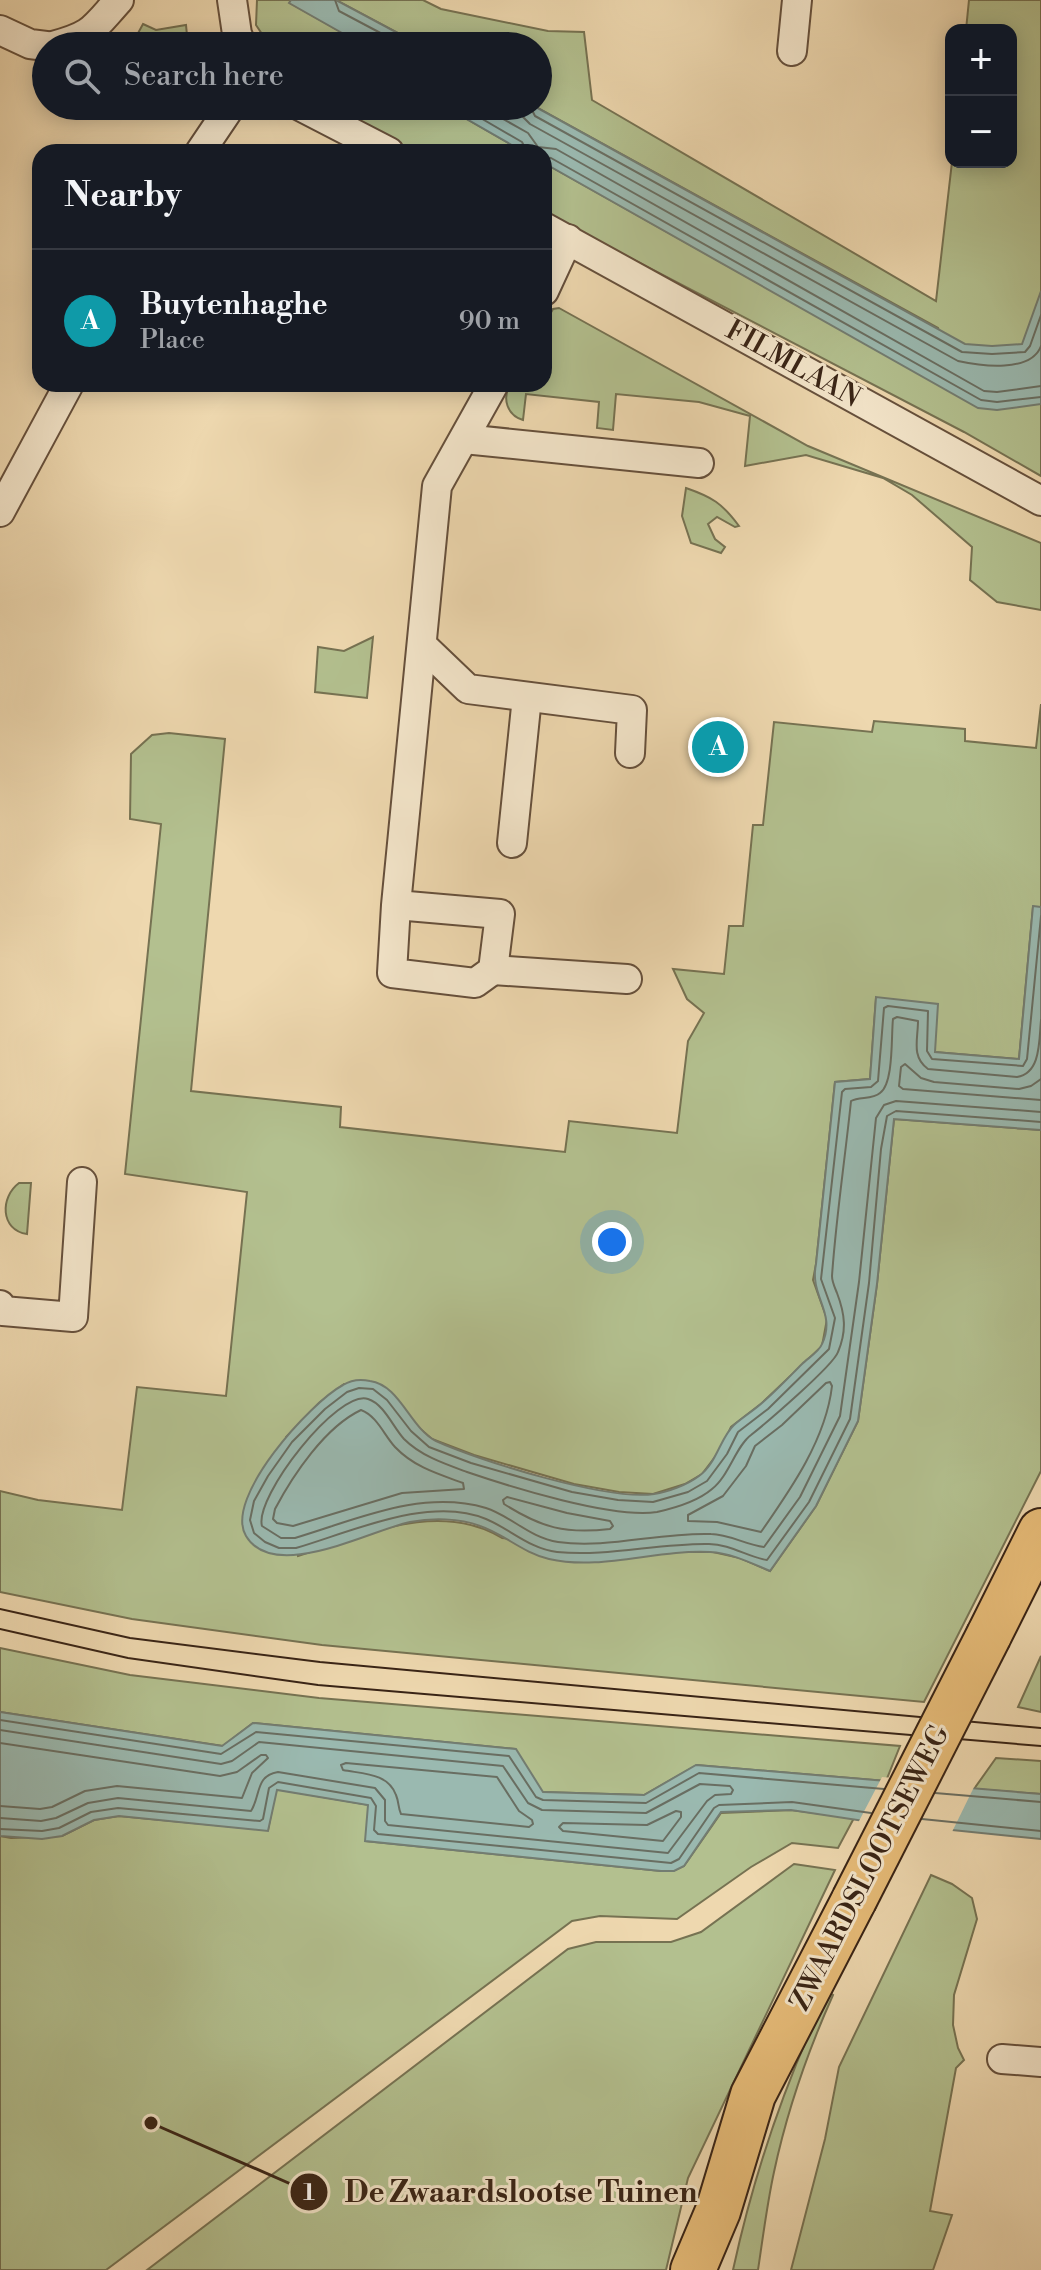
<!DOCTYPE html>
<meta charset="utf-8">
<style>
:root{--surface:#171b24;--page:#20242c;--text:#f1f3f6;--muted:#9ea1a6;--line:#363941;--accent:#c59692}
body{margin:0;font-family:"Libre Bodoni",serif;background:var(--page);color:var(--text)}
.controls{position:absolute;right:24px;top:24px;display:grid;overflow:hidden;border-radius:16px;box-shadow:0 4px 20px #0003}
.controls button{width:72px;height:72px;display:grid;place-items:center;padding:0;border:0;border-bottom:2px solid var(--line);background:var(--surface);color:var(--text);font:40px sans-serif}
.you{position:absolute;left:612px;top:1242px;width:28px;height:28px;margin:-20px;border:6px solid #fff;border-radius:50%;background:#1a73e8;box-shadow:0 0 0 12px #1a73e833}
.badge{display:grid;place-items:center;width:52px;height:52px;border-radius:50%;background:var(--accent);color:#fff;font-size:26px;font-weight:700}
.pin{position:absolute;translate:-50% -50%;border:4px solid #fff;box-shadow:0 2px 8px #0006}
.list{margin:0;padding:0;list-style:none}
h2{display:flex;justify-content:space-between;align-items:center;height:104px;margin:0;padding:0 32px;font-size:34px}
h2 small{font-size:26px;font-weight:400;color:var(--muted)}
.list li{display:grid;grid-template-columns:52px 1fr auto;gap:24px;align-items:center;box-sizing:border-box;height:144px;padding:0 32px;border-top:2px solid var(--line)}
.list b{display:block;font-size:30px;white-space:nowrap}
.list p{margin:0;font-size:26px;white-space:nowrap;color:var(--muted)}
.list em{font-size:26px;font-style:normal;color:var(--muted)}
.icon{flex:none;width:44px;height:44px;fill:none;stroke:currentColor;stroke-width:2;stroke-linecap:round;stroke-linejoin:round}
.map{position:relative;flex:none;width:1041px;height:2270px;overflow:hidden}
.search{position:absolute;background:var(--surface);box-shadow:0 4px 20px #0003;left:32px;top:32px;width:520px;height:88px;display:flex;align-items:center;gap:20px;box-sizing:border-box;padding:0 28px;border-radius:44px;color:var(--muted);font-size:30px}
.panel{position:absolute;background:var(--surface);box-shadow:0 4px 20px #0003;left:32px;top:144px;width:520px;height:248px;border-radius:24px}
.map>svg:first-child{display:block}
.green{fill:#b3c08f;stroke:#767252;stroke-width:2}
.water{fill:#9ab9b0;stroke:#737d72;stroke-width:2}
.pier{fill:#eed8af}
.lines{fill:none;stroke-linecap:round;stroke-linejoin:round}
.shore{stroke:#696e62;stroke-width:2}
.minor-casing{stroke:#66503c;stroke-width:32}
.primary-casing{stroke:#382315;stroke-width:48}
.minor{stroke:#f4e6cb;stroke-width:28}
.primary{stroke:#e7bc78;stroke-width:44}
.tram{stroke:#382315;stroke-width:2}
.primary-bridge-casing{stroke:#382315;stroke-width:48;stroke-linecap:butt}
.primary-bridge{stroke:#e7bc78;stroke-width:44}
.labels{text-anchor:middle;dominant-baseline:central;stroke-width:6;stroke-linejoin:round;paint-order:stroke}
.street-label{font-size:28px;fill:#382315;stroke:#f4e6cb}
.leader{fill:none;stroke:#382315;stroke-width:3}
.callout-dot{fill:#382315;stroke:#f4e6cb;stroke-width:3}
.mark-label{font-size:24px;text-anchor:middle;font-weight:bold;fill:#fff}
.callout-label{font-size:30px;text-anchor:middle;font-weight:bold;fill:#382315;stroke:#f4e6cb;stroke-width:6;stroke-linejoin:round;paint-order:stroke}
</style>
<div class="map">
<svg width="1041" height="2270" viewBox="0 0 1041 2270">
<rect width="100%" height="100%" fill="#eed8af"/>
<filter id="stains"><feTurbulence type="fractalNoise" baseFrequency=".0025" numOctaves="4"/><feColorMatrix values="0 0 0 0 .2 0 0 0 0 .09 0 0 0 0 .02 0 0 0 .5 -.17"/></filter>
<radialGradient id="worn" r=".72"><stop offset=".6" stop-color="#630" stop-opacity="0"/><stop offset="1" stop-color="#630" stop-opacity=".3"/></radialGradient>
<g class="green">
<polygon points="257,0 291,0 290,3 350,37 347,46 270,46 256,25"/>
<polygon points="336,0 423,0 441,9 548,31 584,32 592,100 936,301 952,162 1011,162 1011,30 966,30 969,0 1041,0 1041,476 964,432 544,213 544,163 954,393 938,328 534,106 538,106 538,46 422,46"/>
<polygon points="143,24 156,30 186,25 188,46 131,46"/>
<polygon points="330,106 444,106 524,152 412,152 396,146"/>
<path d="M559,308L808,446L1041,543V610L997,602L970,580L972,547L912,495L883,478L806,455L745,466L750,416L699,402L616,394L613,430L597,428L599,402L526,394L523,420C507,415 502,399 510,384H544V325L553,309Z"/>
<path d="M686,488C712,497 722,503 739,526L735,527L717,517L708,524L715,539L725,547L721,553L691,543L682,516Z"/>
<polygon points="373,637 367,698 315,692 318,647 344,651"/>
<path d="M1041,704V907H1033L1019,1059L934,1052L876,998L870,1079L835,1082L816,1264L813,1280L827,1319L822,1346L762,1403L731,1427L721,1449L702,1474L685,1484L653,1494L619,1492L574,1484L474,1455L432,1439L417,1426L393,1395L344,1384L319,1403L286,1437L298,1556C363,1536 438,1499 502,1538L682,1552H713L740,1558L770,1571L816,1506L858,1421L877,1284L894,1119L1041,1130V1471L924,1702L322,1645L132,1619L0,1592V1491L38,1500L122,1510L137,1387L226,1396L247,1192L125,1174L161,824L130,819L131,754L152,735L169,733L225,739L191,1091L341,1107L340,1127L565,1152L569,1121L677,1133L688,1041L704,1013L687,999L673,969L724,974L729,926H743L753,825H763L774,722L872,732L874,721L965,729V741L1036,748Z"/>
<path d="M19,1183H31L27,1234C0,1230 0,1197 19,1183Z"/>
<polygon points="0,1648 130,1675 319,1698 900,1746 886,1781 697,1765 644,1795 542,1792 515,1749 253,1723 223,1746 0,1712"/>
<polygon points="1041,1656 1041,1712 1018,1707"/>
<polygon points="996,1758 1041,1761 1041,1794 974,1789"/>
<polygon points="276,1789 369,1805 366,1841 661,1871 673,1871 684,1866 721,1813 791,1810 854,1818 838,1848 792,1843 751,1867 677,1919 600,1916 572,1921 106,2270 0,2270 0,1836 11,1838 62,1836 94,1820 119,1816 268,1830"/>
<polygon points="794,1864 835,1870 688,2178 666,2270 147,2270 568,1949 596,1942 671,1942 701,1932"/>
<polygon points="931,1875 952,1884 972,1898 977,1919 954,1995 953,2025 958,2048 964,2060 956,2068 930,2211 952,2215 933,2270 791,2270 825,2139 839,2067"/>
<path d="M828,1992L833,1995C808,2051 787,2111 774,2172C767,2204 763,2237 758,2270H733C754,2173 785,2082 828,1992Z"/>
</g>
<g class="water">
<polygon points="291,0 336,0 422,46 347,46 349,37 289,3"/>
<polygon points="444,106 534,106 965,344 992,346 1022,344 1041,291 1041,404 997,410 978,408 544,163 544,152 524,152"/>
<path d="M1033,906L1041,907V1130L894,1119L877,1284L858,1421L816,1506L770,1571C751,1563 731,1553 710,1552C657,1549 601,1571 549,1559C523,1553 504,1534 480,1526C459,1518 432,1518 410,1522C371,1530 274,1583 246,1536C223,1498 311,1402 343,1385C351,1380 361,1379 370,1381C400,1385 410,1428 436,1441C480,1461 608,1501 654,1494C668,1492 687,1485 699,1476C717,1463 720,1438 734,1425C743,1417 753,1411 762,1403C776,1391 789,1377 802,1364C808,1358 819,1352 822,1344C837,1312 809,1297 816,1264L835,1082L870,1079L876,997L938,1004L935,1052L1019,1059Z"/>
<polygon points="0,1712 222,1746 253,1723 516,1749 543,1792 644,1795 696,1765 1041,1794 1041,1839 864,1821 791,1810 721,1812 684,1866 674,1871 661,1871 365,1841 368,1805 277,1790 268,1831 119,1816 94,1820 62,1836 42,1839 0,1836"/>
</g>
<polygon class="pier" points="882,1777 975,1785 951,1834 858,1823"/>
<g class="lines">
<g class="shore">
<polyline points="335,0 339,11 405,46"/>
<polyline points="460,106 522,142 527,152"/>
<polyline points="480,106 528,133 538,147 556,149 984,391 997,392 1041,386"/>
<path d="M520,106L523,117L530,124L958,361C981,366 1031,373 1041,346"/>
<polyline points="530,106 535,116 962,352 992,354 1025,352 1030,346 1041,315"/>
<polyline points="544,157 551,158 981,400 997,402 1041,397"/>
<path d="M1041,916L1027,1059L1023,1066L932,1059L927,1051L928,1011L888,1006L884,1008L878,1081L871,1087L845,1089L842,1092L821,1279L835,1318L829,1349L768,1409L738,1432L727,1454L707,1481L688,1492L653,1502L618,1500L572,1492L471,1463L429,1447L411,1431L387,1400L373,1389L359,1388L347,1392L325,1409L292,1442L268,1476L254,1501L250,1520L254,1533L265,1542L279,1548H296C351,1532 430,1495 486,1519C510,1529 530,1549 557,1552C608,1557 658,1543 709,1544C730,1544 748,1557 767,1560L809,1502L850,1419L869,1283L881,1149L887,1116L896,1111L1041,1122"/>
<path d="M1041,1020C1039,1041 1041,1073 1017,1077L928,1069C911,1057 918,1039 918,1021L897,1017L893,1019C891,1036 894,1083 880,1093C872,1100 859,1096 851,1101C845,1159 836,1218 832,1276C832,1282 835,1288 837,1293C845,1314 847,1331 838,1352C833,1366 766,1423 751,1435C736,1446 729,1476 712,1489C698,1501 675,1508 657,1512C613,1519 511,1487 467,1472C445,1464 421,1456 404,1439C393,1427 384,1404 368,1399C338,1389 254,1497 262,1526L281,1538H295C356,1520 421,1489 486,1508C511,1516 530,1538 558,1542C608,1549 660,1532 711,1534C729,1534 746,1545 764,1547L800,1497L840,1416L859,1282L876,1118L884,1105L896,1101L1041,1112"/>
<polyline points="1041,1079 1031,1086 1019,1089 934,1082 921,1078 905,1064 901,1067 899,1086 903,1089 1041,1100"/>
<path d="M826,1383L830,1382L832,1386C826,1439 791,1489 761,1532L717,1522L688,1521V1515L723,1496L746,1466L755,1446L782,1425Z"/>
<path d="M361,1410C377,1416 384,1435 395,1447C414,1467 438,1474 463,1483L464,1489L402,1493L293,1526L277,1523L273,1519L275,1509C293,1475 325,1427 361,1410Z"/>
<path d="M507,1497L567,1513L610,1521L613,1526L610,1529C565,1534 542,1528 504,1504L503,1500Z"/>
<polyline points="0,1720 221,1754 256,1732 509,1756 536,1797 543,1800 646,1803 699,1773 884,1789"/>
<path d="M0,1730L221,1764L232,1761L259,1742L503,1766L528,1803L542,1810L646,1813L700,1784L730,1786L733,1790L731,1794L715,1795L707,1801L668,1853L388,1825L385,1821V1800L375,1788L278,1772C255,1776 261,1795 251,1811L118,1798L88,1803L56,1818L41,1821L0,1818"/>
<polyline points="0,1743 220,1776 237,1772 261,1755 266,1755 268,1758 252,1773 242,1798 117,1786 85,1791 52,1807 40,1809 0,1806"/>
<path d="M346,1763L497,1777L519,1811L532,1820L533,1824L529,1827L401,1814C398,1808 399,1802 396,1795C388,1773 363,1774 343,1770L341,1765Z"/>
<polyline points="935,1793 1041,1802"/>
<polygon points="676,1811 681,1812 681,1817 663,1841 563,1831 559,1827 563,1823 647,1825"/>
<polyline points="922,1819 1041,1831"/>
<polyline points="0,1829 42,1831 59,1828 91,1812 118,1808 260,1821 263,1819 269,1788 278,1782 371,1798 376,1806 374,1830 378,1834 671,1863 679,1859 714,1808 719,1805 792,1802 871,1813"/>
</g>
<g class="minor-casing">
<g id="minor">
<polyline points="232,0 237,34 242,46"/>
<polyline points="0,30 30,44 46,46"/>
<path d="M53,46C93,35 92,30 119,0"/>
<polyline points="792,51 797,0"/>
<polyline points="300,106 389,152"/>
<polyline points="200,152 231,106"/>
<polyline points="544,227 1041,501"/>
<polyline points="544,291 568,239"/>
<polyline points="464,439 699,463"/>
<polyline points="0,512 69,384"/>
<polyline points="422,645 468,689 632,710 630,753"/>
<polyline points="512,843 527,697"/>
<polyline points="396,905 500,914 493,970 475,983 392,973 396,905 437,486 494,384"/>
<polyline points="493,970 627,979"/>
<polyline points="0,1305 3,1311 73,1317 82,1182"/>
<polyline points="1002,2059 1041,2062"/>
</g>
</g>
<g class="primary-casing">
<g id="primary">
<polyline points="989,1635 1041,1531"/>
<polyline points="693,2270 718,2211 753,2095 854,1900"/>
</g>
</g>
<use href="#minor" class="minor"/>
<use href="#primary" class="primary"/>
<g class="tram">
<polyline points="0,1609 130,1638 320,1662 1041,1728"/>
<polyline points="0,1629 128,1658 318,1685 1041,1746"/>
</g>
<g class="primary-bridge-casing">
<polyline id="primary-bridge" points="854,1900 989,1635"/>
</g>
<use href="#primary-bridge" class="primary-bridge"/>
</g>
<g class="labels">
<g class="street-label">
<text transform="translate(793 364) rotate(29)">FILMLAAN</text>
<text transform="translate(870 1868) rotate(-63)">ZWAARDSLOOTSEWEG</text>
</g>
</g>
<path class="leader" d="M151 2123L309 2192"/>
<g class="callout-dot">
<circle cx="151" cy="2123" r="8"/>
<circle cx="309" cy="2192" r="20"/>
</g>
<g class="mark-label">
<text x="309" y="2200">1</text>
</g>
<g class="callout-label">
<text x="521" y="2202">De Zwaardslootse Tuinen</text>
</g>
<rect width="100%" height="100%" filter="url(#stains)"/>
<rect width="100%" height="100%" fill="url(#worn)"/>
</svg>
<div class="controls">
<button>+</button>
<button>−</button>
</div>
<div class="you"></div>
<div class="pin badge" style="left:718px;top:747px;background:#0f9aa8">A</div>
<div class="search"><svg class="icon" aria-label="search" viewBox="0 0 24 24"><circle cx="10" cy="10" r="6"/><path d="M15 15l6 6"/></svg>Search here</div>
<section class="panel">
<h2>Nearby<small></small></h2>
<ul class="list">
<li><span class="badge" style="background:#0f9aa8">A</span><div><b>Buytenhaghe</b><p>Place</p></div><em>90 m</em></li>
</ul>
</section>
</div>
